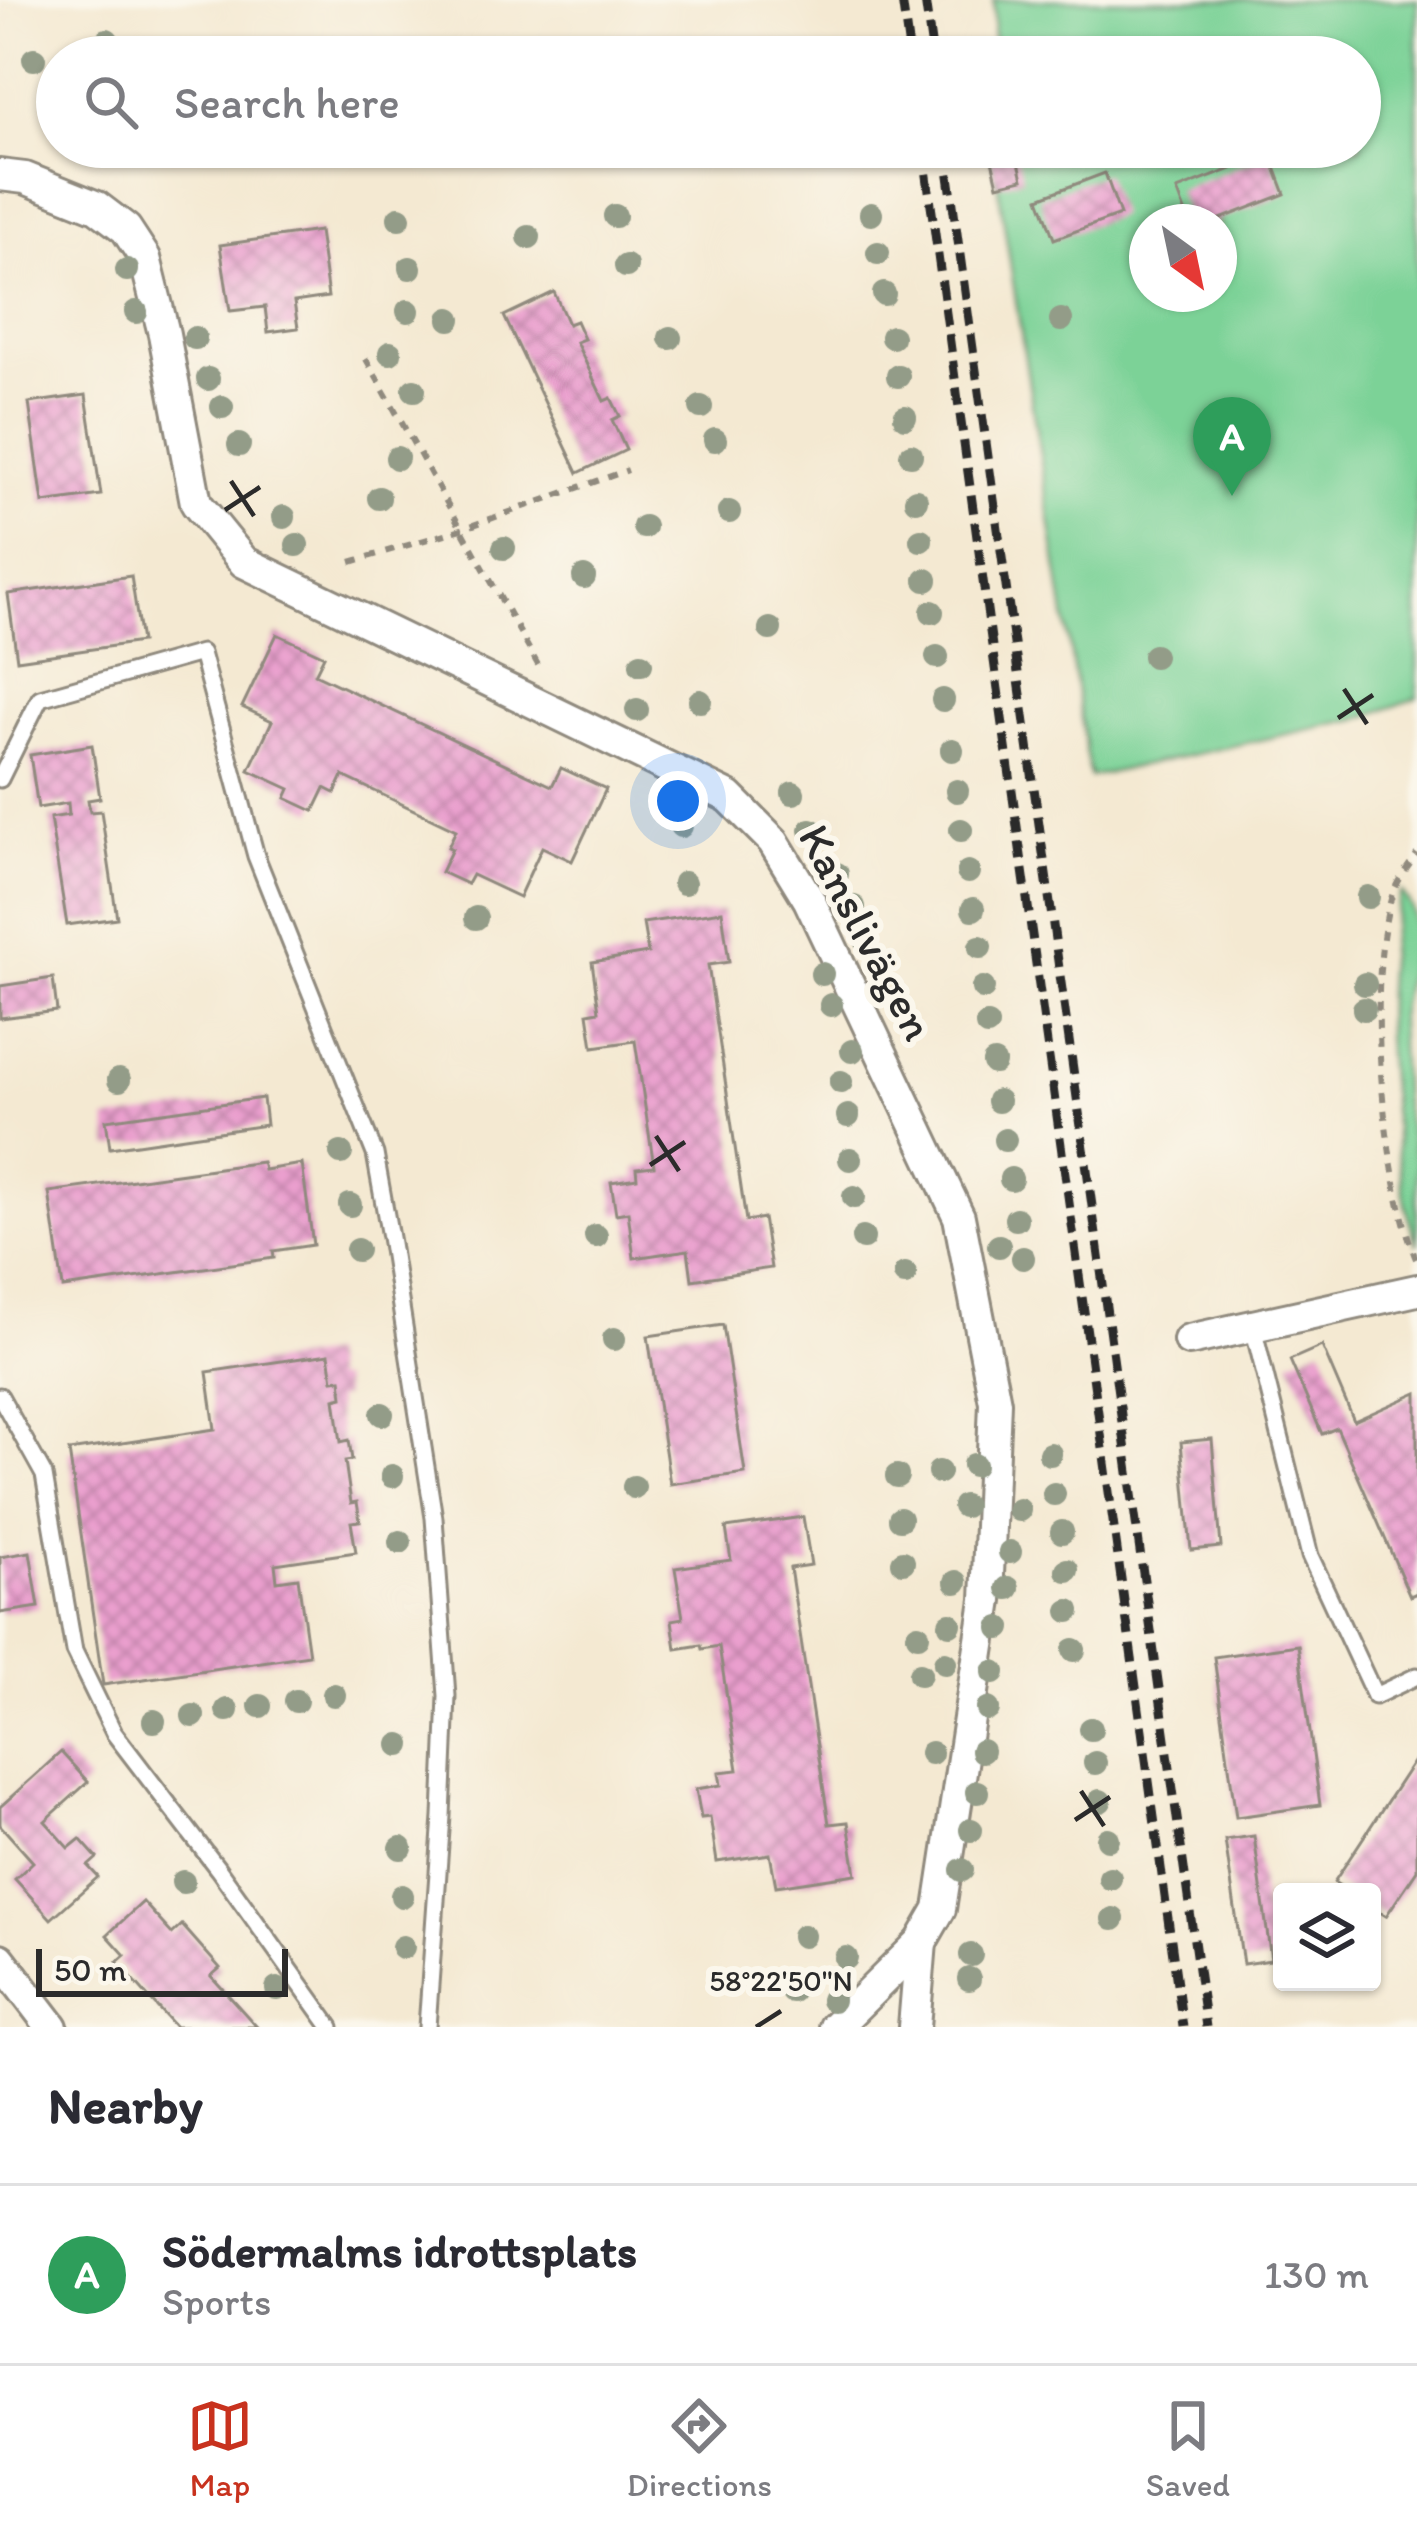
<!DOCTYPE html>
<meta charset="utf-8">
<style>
:root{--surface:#fff;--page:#f7f7f7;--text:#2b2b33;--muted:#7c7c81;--line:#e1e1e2;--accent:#c8321e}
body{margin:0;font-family:Itim,sans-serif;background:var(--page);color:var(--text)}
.controls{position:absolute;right:36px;bottom:36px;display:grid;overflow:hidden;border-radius:12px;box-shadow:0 3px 9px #0004}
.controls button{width:108px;height:108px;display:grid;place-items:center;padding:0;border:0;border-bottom:3px solid var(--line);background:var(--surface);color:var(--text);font:60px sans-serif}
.compass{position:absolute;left:1129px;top:204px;width:108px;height:108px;border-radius:50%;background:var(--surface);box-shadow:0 3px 9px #0004;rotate:147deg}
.scale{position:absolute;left:36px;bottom:30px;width:252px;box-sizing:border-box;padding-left:12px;border:6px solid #2b2b2b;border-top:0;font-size:33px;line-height:42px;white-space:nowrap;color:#2b2b2b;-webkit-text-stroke:9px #fbf7ec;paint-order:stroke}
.you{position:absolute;left:678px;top:801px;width:42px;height:42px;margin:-30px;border:9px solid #fff;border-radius:50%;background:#1a73e8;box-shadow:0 0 0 18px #1a73e833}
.badge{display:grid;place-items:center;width:78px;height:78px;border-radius:50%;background:var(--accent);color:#fff;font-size:39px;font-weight:700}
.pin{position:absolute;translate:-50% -99px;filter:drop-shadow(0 3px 6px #0008)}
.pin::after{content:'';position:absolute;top:63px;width:42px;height:36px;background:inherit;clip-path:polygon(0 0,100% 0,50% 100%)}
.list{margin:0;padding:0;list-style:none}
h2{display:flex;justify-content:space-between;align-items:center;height:156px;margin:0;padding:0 48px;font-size:51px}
h2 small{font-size:39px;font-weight:400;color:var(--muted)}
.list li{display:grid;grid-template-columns:78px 1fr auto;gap:36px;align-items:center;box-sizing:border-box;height:180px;padding:0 48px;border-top:3px solid var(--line)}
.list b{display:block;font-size:45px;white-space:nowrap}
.list p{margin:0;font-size:39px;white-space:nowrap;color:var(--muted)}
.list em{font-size:39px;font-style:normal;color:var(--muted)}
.icon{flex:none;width:66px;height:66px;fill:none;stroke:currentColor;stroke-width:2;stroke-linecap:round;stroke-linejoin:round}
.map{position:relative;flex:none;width:1417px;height:2027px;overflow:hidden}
.search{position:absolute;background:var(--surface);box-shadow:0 3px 9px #0004;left:36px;right:36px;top:36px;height:132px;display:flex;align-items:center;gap:30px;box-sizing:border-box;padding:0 42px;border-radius:66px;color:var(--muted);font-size:45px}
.sheet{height:336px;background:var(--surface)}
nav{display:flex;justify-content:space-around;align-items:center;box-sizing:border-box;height:168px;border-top:3px solid var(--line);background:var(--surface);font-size:33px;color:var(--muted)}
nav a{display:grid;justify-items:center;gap:6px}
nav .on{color:var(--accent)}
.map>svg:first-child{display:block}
.grass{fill:#7bd297;stroke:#537e61;stroke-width:3;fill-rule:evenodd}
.building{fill:url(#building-cross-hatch)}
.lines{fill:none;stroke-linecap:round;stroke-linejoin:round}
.lane-casing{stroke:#908a7e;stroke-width:21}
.street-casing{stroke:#908a7e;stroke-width:36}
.path{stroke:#908a7e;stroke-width:6;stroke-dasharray:9 9;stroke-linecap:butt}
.lane{stroke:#fff;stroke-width:15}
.street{stroke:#fff;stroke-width:30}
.rail{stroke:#2b2b2b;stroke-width:9;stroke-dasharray:18 9;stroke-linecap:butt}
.tree{fill:#939c88}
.ticks{fill:none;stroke:#2b2b2b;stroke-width:4.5}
.labels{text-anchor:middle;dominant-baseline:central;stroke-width:12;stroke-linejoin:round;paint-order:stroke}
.street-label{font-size:45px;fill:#2b2b2b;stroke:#fbf7ec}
.ticks-label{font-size:30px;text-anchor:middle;fill:#2b2b2b;stroke:#fbf7ec;stroke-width:12;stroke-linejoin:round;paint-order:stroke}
</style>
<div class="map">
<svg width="1417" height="2027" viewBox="0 0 1417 2027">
<defs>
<pattern id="building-cross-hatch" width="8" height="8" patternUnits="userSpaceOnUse" patternTransform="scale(3)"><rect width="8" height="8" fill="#ea9fce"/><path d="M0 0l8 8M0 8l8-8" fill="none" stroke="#be82a7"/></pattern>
</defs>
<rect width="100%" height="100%" fill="#fbf7ec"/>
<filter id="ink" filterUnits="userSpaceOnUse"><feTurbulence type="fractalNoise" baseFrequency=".00833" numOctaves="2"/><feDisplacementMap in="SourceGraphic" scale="24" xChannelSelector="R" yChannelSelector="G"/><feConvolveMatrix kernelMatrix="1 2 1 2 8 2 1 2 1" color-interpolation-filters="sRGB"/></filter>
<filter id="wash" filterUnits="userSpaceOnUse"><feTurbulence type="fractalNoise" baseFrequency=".004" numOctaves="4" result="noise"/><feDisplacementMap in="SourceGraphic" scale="48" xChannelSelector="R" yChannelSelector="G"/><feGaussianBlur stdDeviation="2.7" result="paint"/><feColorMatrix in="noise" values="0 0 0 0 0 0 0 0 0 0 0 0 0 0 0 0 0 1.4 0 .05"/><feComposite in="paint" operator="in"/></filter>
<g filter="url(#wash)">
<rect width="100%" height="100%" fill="#f4e9d2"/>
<g class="grass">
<path d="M994,0H1417V698L1361,718L1090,777L998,185L992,160V147H1360V57H993ZM1147,222H1219V294H1147Z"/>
<path d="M1401,892C1412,905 1414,913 1415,929L1399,1018L1403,1101L1417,1167V1245C1405,1210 1400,1171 1395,1134C1385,1054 1378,970 1401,892Z"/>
</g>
<g id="blocks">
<g class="building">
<polygon points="1054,45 1056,57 1003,57 1003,52"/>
<polygon points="1017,154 1023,179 998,185 992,160"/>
<polygon points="1270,154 1285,194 1213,222 1189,222 1177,190"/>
<polygon points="1105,173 1120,215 1054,239 1039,198"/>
<polygon points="319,231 328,297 294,302 298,328 268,332 265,307 230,311 220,245"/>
<polygon points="554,292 568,324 576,321 584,339 576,342 604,401 611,398 620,416 612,420 626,450 578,473 504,316"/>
<polygon points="86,395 101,495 43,503 29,403"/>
<polygon points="131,576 141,642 17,660 8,594"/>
<polygon points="277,634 324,656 315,674 552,786 561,768 606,789 572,861 542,847 519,897 472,875 467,884 441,872 452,849 448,847 456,830 343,776 335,793 325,788 314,811 286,798 290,789 249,770 272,721 242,707"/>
<polygon points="92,745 100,798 88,800 90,812 101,811 117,918 67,925 50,818 69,815 68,803 38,808 30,755"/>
<polygon points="722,911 729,962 708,965 746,1221 763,1218 771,1268 692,1280 688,1250 634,1258 628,1212 616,1214 611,1182 637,1178 636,1168 654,1166 635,1041 593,1047 588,1013 599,1011 592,962 648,953 643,923"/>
<polygon points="53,978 57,1011 0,1018 0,986"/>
<polygon points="263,1098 266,1125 110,1148 106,1120"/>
<polygon points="262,1162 264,1170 302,1164 313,1245 273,1251 274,1258 63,1288 49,1192"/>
<polygon points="723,1325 745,1473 670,1484 648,1336"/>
<polygon points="1322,1346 1354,1421 1417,1393 1417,1593 1410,1596 1337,1428 1322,1434 1290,1360"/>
<polygon points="329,1354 333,1380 341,1379 343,1397 335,1399 341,1442 349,1440 352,1460 345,1461 351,1503 357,1502 360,1521 351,1522 356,1552 275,1564 277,1581 298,1578 309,1655 103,1685 69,1451 215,1429 207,1372"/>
<polygon points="1212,1439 1221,1547 1191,1550 1181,1442"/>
<polygon points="803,1517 811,1565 790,1568 829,1824 848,1822 856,1874 776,1886 770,1854 717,1862 710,1817 701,1818 696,1789 721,1785 719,1772 738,1770 719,1646 702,1649 701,1645 676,1649 672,1620 683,1618 675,1568 731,1560 726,1528"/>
<polygon points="30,1552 39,1607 0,1613 0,1557"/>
<polygon points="1298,1645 1320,1805 1236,1817 1214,1657"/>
<polygon points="61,1752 88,1782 45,1821 69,1848 80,1839 97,1858 88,1866 98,1877 51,1919 15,1879 33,1862 0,1825 0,1807"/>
<polygon points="1417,1756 1417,1870 1386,1916 1372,1907 1372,1892 1349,1892 1334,1882"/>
<polygon points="1254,1836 1271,1960 1243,1964 1225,1840"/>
<polygon points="143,1902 172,1934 182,1925 220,1968 211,1976 257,2027 175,2027 117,1962 125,1955 107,1935"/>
</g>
</g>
</g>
<g filter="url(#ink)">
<use href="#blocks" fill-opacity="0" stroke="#908a7e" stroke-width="3"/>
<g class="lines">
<g class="lane-casing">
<g id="lane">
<polyline points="0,779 40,698 201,653 256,856 375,1154 391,1243 434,1518 447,1696 442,1816 427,2027"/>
<polyline points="1253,1327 1310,1556 1375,1696 1417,1676"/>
<polyline points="0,1396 44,1475 74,1651 114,1733 218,1869 331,2027"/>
</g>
</g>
<g class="street-casing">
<g id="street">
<polyline points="0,175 25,178 97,207 126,229 145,258 164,334 196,503 244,562 729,797 773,841 809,900 959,1217 995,1402 987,1600 940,1909 921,1942 835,2027"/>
<polyline points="1189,1340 1417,1290"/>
<polyline points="0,1959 52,2027"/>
<polyline points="914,2027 921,1942"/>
</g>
</g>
<g class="path">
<polyline points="366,359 542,672"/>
<polyline points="351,562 462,529 628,470"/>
<path d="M1416,1259C1383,1178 1364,976 1393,893C1398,879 1409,866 1417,854"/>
</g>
<use href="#lane" class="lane"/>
<use href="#street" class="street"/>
<g class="rail">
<polyline points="902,0 910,57"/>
<polyline points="925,0 933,57"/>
<polyline points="923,147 1183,2027"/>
<polyline points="945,147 1206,2027"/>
</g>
</g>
<g class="tree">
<circle cx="107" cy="40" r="12"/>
<circle cx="34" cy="59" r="12"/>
<circle cx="871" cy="214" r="12"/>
<circle cx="615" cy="216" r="12"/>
<circle cx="399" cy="218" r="12"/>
<circle cx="529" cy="237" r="12"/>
<circle cx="878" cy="253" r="12"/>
<circle cx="626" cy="266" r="12"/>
<circle cx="410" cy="268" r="12"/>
<circle cx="127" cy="270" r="12"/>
<circle cx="884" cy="294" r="12"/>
<circle cx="408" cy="311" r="12"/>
<circle cx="136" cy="312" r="12"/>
<circle cx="450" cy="319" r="12"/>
<circle cx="1061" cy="320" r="12"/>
<circle cx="892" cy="337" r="12"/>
<circle cx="195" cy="338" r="12"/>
<circle cx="670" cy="338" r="12"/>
<circle cx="390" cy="353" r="12"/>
<circle cx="898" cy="376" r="12"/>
<circle cx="208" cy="379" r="12"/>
<circle cx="414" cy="390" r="12"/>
<circle cx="222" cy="407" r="12"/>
<circle cx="701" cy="407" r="12"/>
<circle cx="905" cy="417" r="12"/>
<circle cx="715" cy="440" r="12"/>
<circle cx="239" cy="445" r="12"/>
<circle cx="911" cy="455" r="12"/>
<circle cx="397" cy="458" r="12"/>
<circle cx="379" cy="498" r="12"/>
<circle cx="916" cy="500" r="12"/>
<circle cx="729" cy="512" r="12"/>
<circle cx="284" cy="517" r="12"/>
<circle cx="644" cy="527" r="12"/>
<circle cx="921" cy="540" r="12"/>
<circle cx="297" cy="545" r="12"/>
<circle cx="504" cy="548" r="12"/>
<circle cx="584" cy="577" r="12"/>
<circle cx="926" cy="580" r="12"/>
<circle cx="932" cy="612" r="12"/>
<circle cx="770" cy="629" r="12"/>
<circle cx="1154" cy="656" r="12"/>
<circle cx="937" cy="657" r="12"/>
<circle cx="641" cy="664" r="12"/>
<circle cx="943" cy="700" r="12"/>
<circle cx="700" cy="701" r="12"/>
<circle cx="637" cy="710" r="12"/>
<circle cx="952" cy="750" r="12"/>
<circle cx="957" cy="791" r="12"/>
<circle cx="793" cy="793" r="12"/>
<circle cx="681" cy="826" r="12"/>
<circle cx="811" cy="830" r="12"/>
<circle cx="961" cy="830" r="12"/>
<circle cx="968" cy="872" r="12"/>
<circle cx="837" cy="874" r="12"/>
<circle cx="684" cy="883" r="12"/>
<circle cx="1368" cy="897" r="12"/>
<circle cx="854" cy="907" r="12"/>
<circle cx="973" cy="909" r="12"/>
<circle cx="476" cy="918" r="12"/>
<circle cx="867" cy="942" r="12"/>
<circle cx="980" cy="947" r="12"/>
<circle cx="822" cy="974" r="12"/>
<circle cx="1365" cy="984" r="12"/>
<circle cx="983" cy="988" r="12"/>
<circle cx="831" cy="1005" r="12"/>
<circle cx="1364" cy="1009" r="12"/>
<circle cx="987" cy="1025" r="12"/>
<circle cx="852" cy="1051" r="12"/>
<circle cx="994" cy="1063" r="12"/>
<circle cx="119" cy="1080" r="12"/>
<circle cx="841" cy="1082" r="12"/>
<circle cx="998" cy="1101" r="12"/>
<circle cx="848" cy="1116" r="12"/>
<circle cx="1005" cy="1140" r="12"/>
<circle cx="341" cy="1153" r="12"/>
<circle cx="850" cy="1159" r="12"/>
<circle cx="1011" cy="1179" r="12"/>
<circle cx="854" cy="1197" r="12"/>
<circle cx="350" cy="1205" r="12"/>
<circle cx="1016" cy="1219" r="12"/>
<circle cx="596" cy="1236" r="12"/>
<circle cx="863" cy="1238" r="12"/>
<circle cx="999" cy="1246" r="12"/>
<circle cx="357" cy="1250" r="12"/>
<circle cx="1023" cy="1258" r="12"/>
<circle cx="905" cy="1274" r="12"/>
<circle cx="614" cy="1339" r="12"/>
<circle cx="382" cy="1414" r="12"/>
<circle cx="1050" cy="1454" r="12"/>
<circle cx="974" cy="1465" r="12"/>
<circle cx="939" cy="1472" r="12"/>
<circle cx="392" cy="1476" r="12"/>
<circle cx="897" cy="1476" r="12"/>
<circle cx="634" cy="1487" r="12"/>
<circle cx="1054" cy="1494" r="12"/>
<circle cx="964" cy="1506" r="12"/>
<circle cx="1019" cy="1510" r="12"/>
<circle cx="900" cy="1519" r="12"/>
<circle cx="1062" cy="1532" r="12"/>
<circle cx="400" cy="1542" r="12"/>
<circle cx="1010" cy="1552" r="12"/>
<circle cx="903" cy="1562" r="12"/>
<circle cx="1067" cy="1570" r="12"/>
<circle cx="956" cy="1582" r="12"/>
<circle cx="1008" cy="1588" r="12"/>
<circle cx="1069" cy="1611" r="12"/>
<circle cx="950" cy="1624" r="12"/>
<circle cx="1000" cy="1628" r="12"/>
<circle cx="918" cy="1635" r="12"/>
<circle cx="1074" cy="1650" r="12"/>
<circle cx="945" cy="1663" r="12"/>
<circle cx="994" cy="1672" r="12"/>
<circle cx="920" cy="1674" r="12"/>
<circle cx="334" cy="1695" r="12"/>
<circle cx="296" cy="1701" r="12"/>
<circle cx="260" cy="1706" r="12"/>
<circle cx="988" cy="1709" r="12"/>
<circle cx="227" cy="1710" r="12"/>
<circle cx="193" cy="1716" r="12"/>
<circle cx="154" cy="1721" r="12"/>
<circle cx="1091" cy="1729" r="12"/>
<circle cx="400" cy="1745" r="12"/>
<circle cx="982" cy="1751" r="12"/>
<circle cx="931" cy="1753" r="12"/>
<circle cx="1095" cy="1763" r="12"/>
<circle cx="977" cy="1792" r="12"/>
<circle cx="1100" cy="1801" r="12"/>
<circle cx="971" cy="1830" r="12"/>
<circle cx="1108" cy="1839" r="12"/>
<circle cx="401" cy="1848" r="12"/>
<circle cx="962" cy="1870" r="12"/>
<circle cx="1110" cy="1878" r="12"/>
<circle cx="183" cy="1882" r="12"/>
<circle cx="402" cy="1896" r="12"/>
<circle cx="1113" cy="1919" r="12"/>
<circle cx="803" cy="1936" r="12"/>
<circle cx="403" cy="1947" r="12"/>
<circle cx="971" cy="1955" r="12"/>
<circle cx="846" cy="1958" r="12"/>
<circle cx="969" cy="1979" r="12"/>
<circle cx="277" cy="1989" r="12"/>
<circle cx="792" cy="1991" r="12"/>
<circle cx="832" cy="2000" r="12"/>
</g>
</g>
<path class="ticks" d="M231,481L254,516M225,510L260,487M1344,689L1367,724M1338,718L1373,695M656,1136L679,1171M650,1165L685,1142M1081,1791L1104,1826M1075,1820L1110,1797M756,2027L781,2011"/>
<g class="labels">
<g class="street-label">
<text transform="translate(867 932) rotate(62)">Kanslivägen</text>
</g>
</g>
<g class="ticks-label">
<text x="781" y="1991">58°22'50"N</text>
</g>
</svg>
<div class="controls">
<button><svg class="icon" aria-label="layers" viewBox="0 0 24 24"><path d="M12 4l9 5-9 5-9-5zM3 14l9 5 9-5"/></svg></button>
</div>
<svg class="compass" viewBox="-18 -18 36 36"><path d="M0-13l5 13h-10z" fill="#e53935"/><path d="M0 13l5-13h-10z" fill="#7c7c81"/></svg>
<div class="scale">50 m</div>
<div class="you"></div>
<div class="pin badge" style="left:1232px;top:496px;background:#2e9e5b">A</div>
<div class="search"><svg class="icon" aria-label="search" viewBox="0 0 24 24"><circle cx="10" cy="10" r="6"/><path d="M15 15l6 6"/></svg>Search here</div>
</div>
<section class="sheet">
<h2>Nearby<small></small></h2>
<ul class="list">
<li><span class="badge" style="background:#2e9e5b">A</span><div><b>Södermalms idrottsplats</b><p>Sports</p></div><em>130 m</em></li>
</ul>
</section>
<nav>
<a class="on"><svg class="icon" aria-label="map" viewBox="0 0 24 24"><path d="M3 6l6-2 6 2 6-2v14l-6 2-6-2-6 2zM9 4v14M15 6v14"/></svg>Map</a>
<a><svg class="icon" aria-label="directions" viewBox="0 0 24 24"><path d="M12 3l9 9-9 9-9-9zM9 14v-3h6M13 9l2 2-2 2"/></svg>Directions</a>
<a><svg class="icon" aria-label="saved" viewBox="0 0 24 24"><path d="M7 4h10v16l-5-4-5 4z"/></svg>Saved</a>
</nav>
